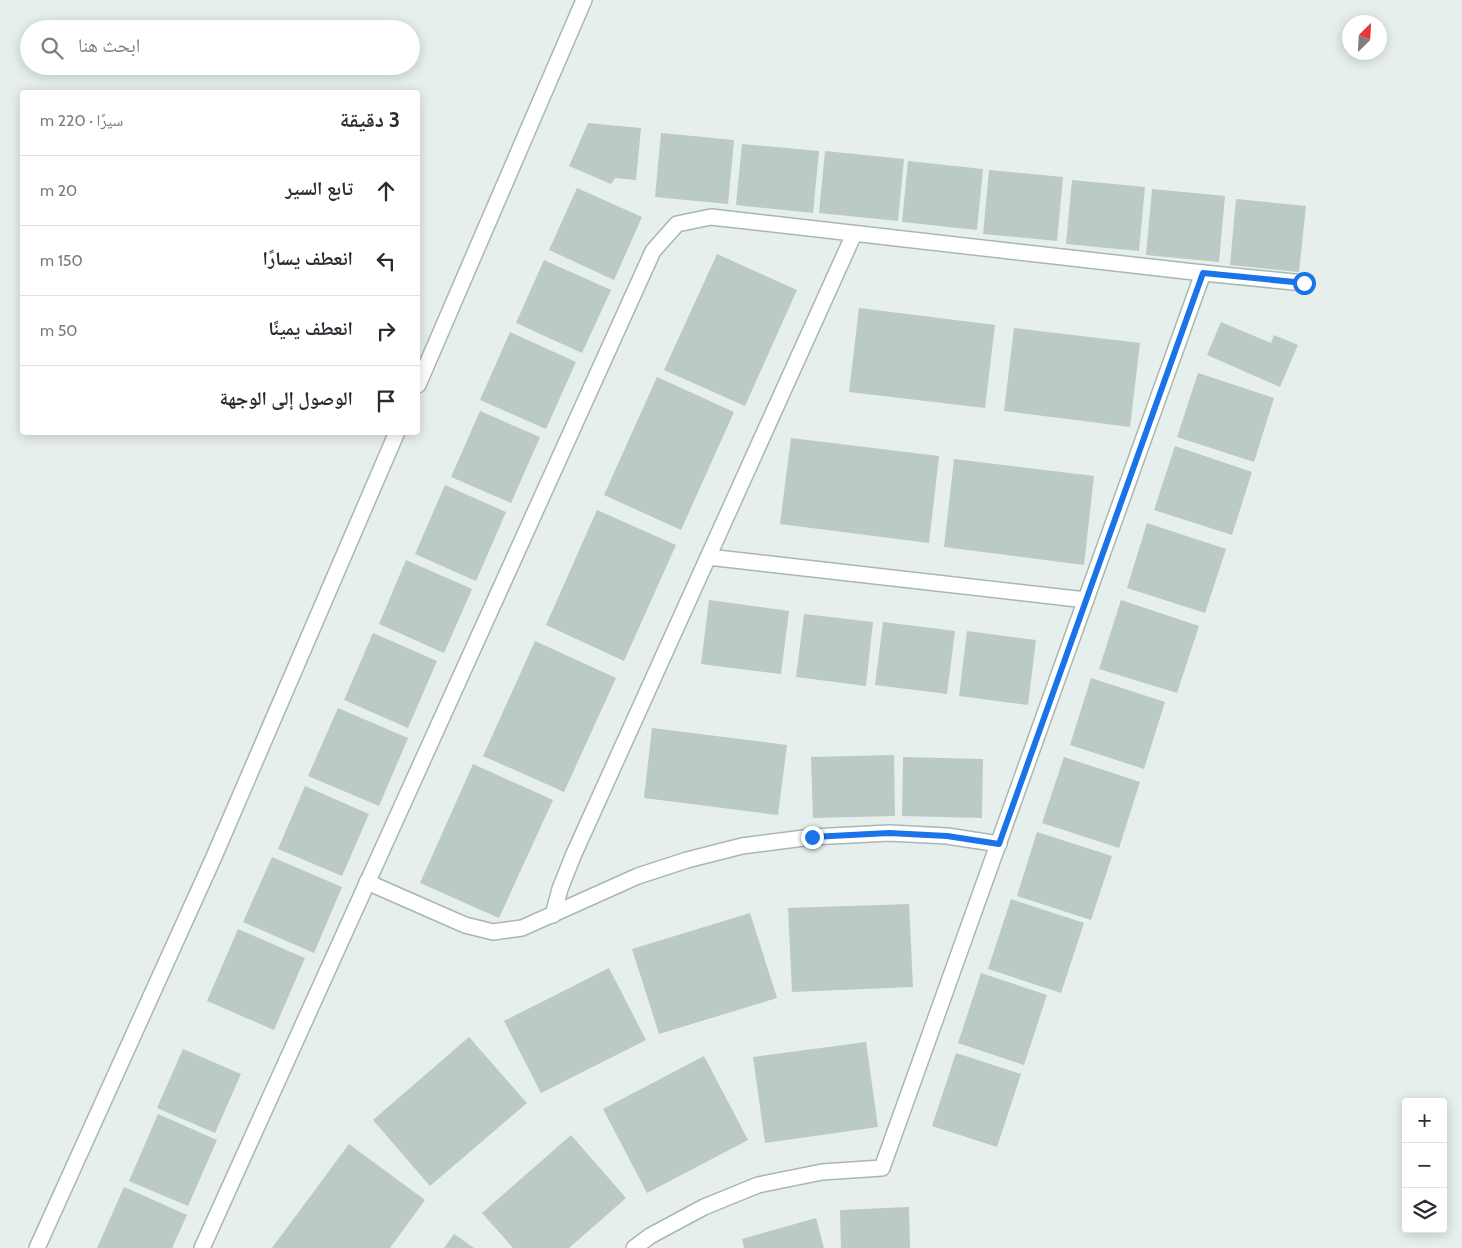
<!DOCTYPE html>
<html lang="ar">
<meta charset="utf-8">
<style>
:root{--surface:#fff;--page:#f7f7f7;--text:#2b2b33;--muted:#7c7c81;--line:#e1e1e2}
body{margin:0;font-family:Cabin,"Noto Naskh Arabic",sans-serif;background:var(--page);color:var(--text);direction:rtl}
.controls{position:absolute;right:15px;bottom:15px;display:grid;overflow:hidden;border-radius:5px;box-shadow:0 2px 12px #0003}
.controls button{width:45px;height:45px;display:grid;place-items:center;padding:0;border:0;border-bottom:1px solid var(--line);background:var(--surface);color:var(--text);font:25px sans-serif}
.compass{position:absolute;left:1342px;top:15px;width:45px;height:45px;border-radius:50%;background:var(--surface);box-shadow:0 2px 12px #0003;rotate:24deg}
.stop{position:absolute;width:15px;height:15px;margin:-11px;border:4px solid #1a73e8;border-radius:50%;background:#fff}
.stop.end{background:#1a73e8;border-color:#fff;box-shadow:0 1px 5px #0008}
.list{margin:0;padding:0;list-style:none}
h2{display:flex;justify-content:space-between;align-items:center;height:65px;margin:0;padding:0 20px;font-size:21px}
h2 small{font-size:16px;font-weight:400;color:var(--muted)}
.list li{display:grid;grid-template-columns:32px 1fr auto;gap:15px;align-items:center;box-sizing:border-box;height:70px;padding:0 20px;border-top:1px solid var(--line)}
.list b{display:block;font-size:19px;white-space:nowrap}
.list em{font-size:16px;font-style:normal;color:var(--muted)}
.icon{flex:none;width:28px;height:28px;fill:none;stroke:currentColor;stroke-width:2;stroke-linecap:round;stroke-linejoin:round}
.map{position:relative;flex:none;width:1462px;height:1248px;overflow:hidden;direction:ltr}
.search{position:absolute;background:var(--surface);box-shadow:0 2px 12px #0003;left:20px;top:20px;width:400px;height:55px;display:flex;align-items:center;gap:12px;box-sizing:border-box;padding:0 18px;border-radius:28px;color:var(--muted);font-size:19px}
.panel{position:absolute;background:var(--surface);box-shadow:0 2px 12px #0003;left:20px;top:90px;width:400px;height:345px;border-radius:5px;direction:rtl}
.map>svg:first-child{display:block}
.building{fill:#bbcac4}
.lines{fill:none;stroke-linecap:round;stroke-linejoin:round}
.minor-casing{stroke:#a8b7b2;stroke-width:18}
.minor{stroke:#fff;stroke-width:15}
.route{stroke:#1a73e8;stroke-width:6}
</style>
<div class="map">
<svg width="1462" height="1248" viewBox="0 0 1462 1248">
<rect width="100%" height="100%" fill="#e6efeb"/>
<g class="building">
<polygon points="588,123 641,128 636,180 615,178 611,184 569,166"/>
<polygon points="661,133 734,140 728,204 655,197"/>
<polygon points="742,144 819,151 813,213 736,205"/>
<polygon points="825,151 904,159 898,221 819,213"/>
<polygon points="908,161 983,169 977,230 902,222"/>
<polygon points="989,170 1063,177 1057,241 983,234"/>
<polygon points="1072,180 1145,187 1139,251 1066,244"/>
<polygon points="577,188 642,217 614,280 549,250"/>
<polygon points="1152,189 1225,196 1219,262 1146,255"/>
<polygon points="1236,199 1306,206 1299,272 1230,265"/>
<polygon points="717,254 797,290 745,406 664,370"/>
<polygon points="544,260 611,290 582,353 516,323"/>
<polygon points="859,308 995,325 985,408 849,392"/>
<polygon points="1221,322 1271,343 1274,335 1298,345 1280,387 1207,355"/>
<polygon points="1014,328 1140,343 1130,427 1004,411"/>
<polygon points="510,332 576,362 546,429 480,400"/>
<polygon points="1198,373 1274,398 1254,462 1177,437"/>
<polygon points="657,377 734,412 681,530 604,495"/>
<polygon points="480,411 540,437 511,503 451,477"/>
<polygon points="791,438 939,456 929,543 780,524"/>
<polygon points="1175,446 1252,472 1232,535 1154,510"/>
<polygon points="954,459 1094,476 1084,565 944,547"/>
<polygon points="445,485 506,512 476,581 415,554"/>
<polygon points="597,510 676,545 624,661 546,625"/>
<polygon points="1147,523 1226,549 1205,613 1127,588"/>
<polygon points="406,560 472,589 444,653 379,624"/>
<polygon points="709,600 789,611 781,674 701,664"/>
<polygon points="1121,600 1199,626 1177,693 1099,669"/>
<polygon points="804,614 873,622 866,686 796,677"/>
<polygon points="883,622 955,631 947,694 875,685"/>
<polygon points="967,631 1036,640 1028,705 959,696"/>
<polygon points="373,633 437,661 408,728 344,700"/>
<polygon points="535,641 616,678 564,792 483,756"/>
<polygon points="1091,678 1165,702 1144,769 1070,745"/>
<polygon points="338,708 408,738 379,806 308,776"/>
<polygon points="652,728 787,745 778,815 644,798"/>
<polygon points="894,755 895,816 813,818 811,757"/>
<polygon points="903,757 983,759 982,818 902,816"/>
<polygon points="1064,757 1140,782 1119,848 1042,823"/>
<polygon points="473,764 553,800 499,918 420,883"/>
<polygon points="305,786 369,814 342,876 278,849"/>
<polygon points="1037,832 1112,856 1091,920 1017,896"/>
<polygon points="272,857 342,887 314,953 243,922"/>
<polygon points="1011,899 1084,923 1061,993 988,969"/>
<polygon points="909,904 913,987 792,992 788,908"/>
<polygon points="750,913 777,998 659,1034 632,949"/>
<polygon points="238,929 305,958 274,1030 207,1001"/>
<polygon points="609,968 646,1040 541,1093 504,1021"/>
<polygon points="981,973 1047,995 1024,1065 958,1043"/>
<polygon points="469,1037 527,1103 430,1186 373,1120"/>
<polygon points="866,1042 878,1127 765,1143 753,1057"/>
<polygon points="183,1049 241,1074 215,1133 157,1108"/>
<polygon points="956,1053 1021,1074 997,1147 932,1126"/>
<polygon points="704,1056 748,1140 647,1193 603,1109"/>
<polygon points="158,1114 217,1140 188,1206 129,1181"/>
<polygon points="571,1135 626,1198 569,1248 513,1248 482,1213"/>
<polygon points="349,1144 425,1200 390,1248 272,1248"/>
<polygon points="124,1187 187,1215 172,1248 97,1248"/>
<polygon points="909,1207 910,1248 841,1248 840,1210"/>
<polygon points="816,1218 824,1248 744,1248 742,1239"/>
<polygon points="454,1234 474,1248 444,1248"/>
</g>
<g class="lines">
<g class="minor-casing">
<g id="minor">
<polyline points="418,385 584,0"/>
<polyline points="708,557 1086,600"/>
<polyline points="367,882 465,925 493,932 522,928 638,876 687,860 742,846 812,837 889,833 947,836 999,844"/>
<polyline points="553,915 560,889 573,856 854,234"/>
<polyline points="37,1248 213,859 397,432"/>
<polyline points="202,1248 653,251 677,224 711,217 1203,273 1304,283"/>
<polyline points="634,1248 650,1236 704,1207 758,1185 822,1172 882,1168 1203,273"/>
</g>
</g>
<use href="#minor" class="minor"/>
</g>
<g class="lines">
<polyline class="route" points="812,837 889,833 947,836 999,844 1203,273 1304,283"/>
</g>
</svg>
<div class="controls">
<button>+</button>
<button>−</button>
<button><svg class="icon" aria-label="layers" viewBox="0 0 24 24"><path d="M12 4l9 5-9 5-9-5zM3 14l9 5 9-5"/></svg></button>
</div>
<svg class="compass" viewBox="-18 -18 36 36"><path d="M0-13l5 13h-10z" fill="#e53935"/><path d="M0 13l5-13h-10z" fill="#7c7c81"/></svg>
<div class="stop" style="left:1304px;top:283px"></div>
<div class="stop end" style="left:812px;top:837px"></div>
<div class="search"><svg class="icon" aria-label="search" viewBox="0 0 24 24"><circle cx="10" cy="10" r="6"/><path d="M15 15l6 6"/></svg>ابحث هنا</div>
<section class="panel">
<h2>3 دقيقة<small>سيرًا · 220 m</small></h2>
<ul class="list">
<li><svg class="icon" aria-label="ahead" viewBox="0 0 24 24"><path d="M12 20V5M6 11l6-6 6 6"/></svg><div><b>تابع السير</b></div><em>20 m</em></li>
<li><svg class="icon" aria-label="left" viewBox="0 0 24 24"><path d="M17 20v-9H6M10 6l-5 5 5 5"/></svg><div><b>انعطف يسارًا</b></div><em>150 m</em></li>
<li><svg class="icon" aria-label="right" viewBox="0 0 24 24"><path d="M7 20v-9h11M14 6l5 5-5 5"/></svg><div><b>انعطف يمينًا</b></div><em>50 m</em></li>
<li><svg class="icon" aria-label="arrive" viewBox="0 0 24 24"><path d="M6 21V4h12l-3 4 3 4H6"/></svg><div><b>الوصول إلى الوجهة</b></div></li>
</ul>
</section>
</div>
